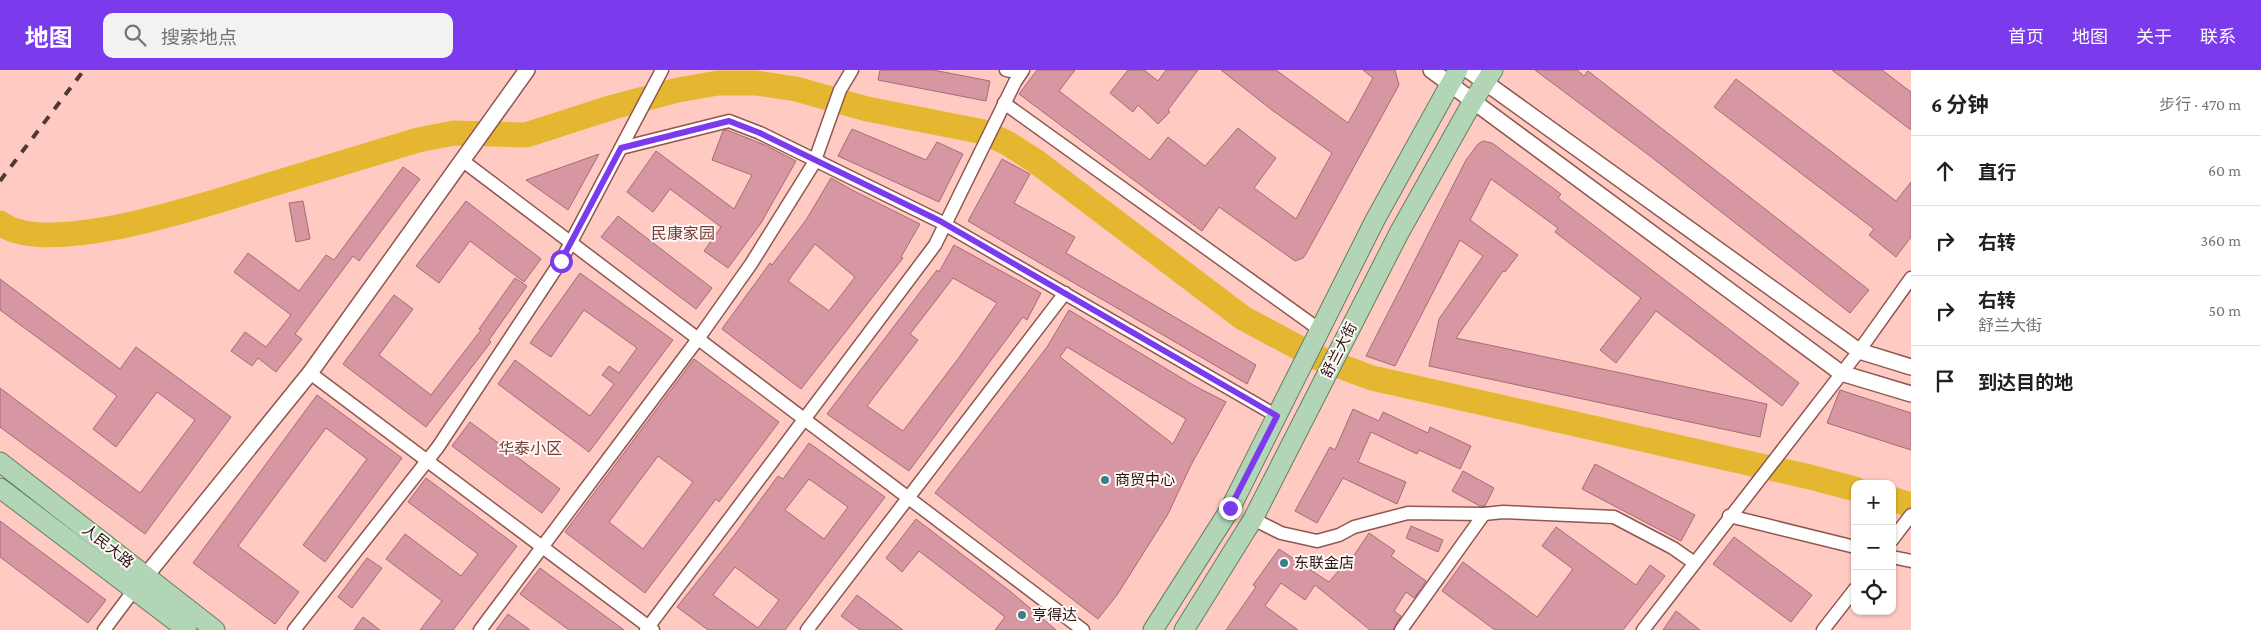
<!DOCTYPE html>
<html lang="zh">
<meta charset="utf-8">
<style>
:root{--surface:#fff;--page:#f2f2f2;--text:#202124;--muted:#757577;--line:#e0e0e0;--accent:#7c3aed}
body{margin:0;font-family:"Crimson Pro","Noto Sans SC",serif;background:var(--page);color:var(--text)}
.controls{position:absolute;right:15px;bottom:15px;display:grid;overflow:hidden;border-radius:10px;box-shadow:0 1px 4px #0004}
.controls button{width:45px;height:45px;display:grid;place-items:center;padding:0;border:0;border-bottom:1px solid var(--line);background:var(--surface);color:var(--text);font:25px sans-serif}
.stop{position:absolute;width:15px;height:15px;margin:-11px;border:4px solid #7c3aed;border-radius:50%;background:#fff}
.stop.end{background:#7c3aed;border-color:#fff;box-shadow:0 1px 5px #0008}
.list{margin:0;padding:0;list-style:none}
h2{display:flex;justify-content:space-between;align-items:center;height:65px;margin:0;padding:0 20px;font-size:21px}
h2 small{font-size:16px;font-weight:400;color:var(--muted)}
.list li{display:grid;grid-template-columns:32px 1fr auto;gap:15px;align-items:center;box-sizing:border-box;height:70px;padding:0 20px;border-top:1px solid var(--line)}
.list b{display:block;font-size:19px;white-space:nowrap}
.list p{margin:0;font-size:16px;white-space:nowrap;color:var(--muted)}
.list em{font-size:16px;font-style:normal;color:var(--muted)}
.icon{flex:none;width:28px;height:28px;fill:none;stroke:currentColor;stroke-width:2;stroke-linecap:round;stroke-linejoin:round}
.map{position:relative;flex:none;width:1911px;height:560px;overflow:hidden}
header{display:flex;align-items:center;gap:30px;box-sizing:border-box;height:70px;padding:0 25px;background:var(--accent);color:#fff}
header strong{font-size:24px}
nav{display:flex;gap:28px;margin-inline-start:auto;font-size:18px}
.search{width:350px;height:45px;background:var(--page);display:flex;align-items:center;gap:12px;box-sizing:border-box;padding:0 18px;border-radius:10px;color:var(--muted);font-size:19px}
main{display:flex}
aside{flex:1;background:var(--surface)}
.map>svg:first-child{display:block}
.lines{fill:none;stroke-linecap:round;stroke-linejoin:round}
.river{stroke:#e5b730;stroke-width:25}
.building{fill:#d697a2;stroke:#a66b76;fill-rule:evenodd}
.minor-casing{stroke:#8f5750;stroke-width:15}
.tertiary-casing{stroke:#8f5750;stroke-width:18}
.primary-casing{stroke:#62805e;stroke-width:21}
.minor{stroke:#fff;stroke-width:12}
.tertiary{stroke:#fff;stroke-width:15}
.primary{stroke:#b2d5b7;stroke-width:19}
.rail{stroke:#533733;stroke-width:4;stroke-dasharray:9 9;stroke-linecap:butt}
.route{stroke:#7c3aed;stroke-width:6}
.poi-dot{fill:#387f89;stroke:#fff8f7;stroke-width:2}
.labels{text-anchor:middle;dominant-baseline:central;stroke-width:4;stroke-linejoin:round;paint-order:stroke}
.street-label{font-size:15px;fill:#2c1512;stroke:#fff8f7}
.poi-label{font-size:15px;fill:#2c1512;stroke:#fff8f7;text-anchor:start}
.neighbourhood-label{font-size:16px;fill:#733e37;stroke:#fff8f7}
</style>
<header>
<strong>地图</strong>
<div class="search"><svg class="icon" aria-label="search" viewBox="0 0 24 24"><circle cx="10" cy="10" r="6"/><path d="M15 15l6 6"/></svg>搜索地点</div>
<nav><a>首页</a><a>地图</a><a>关于</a><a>联系</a></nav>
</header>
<main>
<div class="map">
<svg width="1911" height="560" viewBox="0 0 1911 560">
<rect width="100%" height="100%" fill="#ffcac2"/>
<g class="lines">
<g class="river">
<path d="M0,153C50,190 219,130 276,113C324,98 371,84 418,70L454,63L526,65L613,37L678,20L718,13H756L796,19L867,39L984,62L1007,73L1034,90L1243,248L1318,288L1372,308L1810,407L1855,419"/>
<polyline points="1892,429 1911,435"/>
</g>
</g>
<g class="building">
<polygon points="880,0 933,0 990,11 986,31 878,10"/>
<polygon points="1037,0 1075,0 1059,21 1150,90 1168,67 1205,96 1238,58 1276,88 1254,118 1296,149 1332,83 1272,40 1221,0 1276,0 1348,53 1373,8 1363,0 1395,0 1399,15 1306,184 1303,188 1295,191 1219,137 1202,161 1019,24"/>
<polygon points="1128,0 1144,0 1158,11 1166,0 1198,0 1168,40 1170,42 1158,54 1138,35 1133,42 1110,23"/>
<polygon points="1535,0 1577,0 1584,6 1588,1 1869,220 1850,243 1650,86"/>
<polygon points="1832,0 1882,0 1911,22 1911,60"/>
<polygon points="1736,9 1896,131 1911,112 1911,167 1896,187 1869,165 1874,159 1714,37"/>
<polygon points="852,59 926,90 937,72 963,84 939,132 838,86"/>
<polygon points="727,60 765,75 796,91 761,153 728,198 704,181 721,157 670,119 653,142 627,122 656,81 734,139 752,105 712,90 723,61"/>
<polygon points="1483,71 1492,73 1561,124 1558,128 1799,313 1782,336 1656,241 1616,293 1600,280 1641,228 1555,162 1558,158 1491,109 1470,150 1518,185 1505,202 1503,201 1456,268 1767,334 1760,367 1429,296 1439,249 1483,186 1460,170 1395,296 1366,286 1466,90 1478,74"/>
<polygon points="599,84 568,140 526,110"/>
<polygon points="1002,89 1030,104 1014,133 1075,167 1066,183 1256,295 1247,314 968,151"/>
<polygon points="403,97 420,109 359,191 353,186 295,264 302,269 276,302 258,288 252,296 231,281 245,262 266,277 291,245 234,202 248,183 299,221 326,185 334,190"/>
<path d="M831,108L854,121L920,154L901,187L903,188L801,319L722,259L770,193L772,195L806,150ZM815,174L855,207L829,241L788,211Z"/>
<polygon points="303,131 310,169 296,172 289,133"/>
<polygon points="466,131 541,189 524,212 470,171 439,213 416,196"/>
<polygon points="618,146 712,218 696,239 601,167"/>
<path d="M954,175L1041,223L1027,250L1023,247L909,401L827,344L937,200L939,202ZM953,208L997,233L958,289L903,361L867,336L918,270L910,264Z"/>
<polygon points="580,203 673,270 589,382 498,314 515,290 590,346 614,314 602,305 609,296 619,303 637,278 584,240 551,287 530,273"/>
<polygon points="515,208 527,216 489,270 491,272 426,357 343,294 394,225 413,239 379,285 431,325 481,260 479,259"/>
<polygon points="0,209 120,299 136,277 231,347 145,464 0,357 0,318 140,423 195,350 157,322 116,377 93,359 117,326 0,240"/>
<path d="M1069,240L1193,315L1226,332L1191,395L1168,444L1117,525L1098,549L935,423L1047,277ZM1067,277L1186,349L1173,374L1060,287Z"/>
<path d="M694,289L779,352L719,432L716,429L645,523L565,462ZM658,386L693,412L643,479L609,452Z"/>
<polygon points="1840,320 1911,343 1911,380 1827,353"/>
<polygon points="317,325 402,388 325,492 303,475 367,389 326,358 238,476 299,522 275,554 193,493"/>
<polygon points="1353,339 1379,351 1383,342 1428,363 1430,357 1471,376 1460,399 1419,380 1417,384 1371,362 1358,392 1406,412 1397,434 1343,408 1317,453 1295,441 1330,377 1335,380"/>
<polygon points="470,352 560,419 542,443 452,376"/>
<path d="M809,373L885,427L785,560H708L677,537L733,467L778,406L783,409ZM809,409L848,437L824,469L785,440ZM735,497L779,530L758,558L713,525Z"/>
<polygon points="1595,394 1695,445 1681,471 1582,419"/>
<polygon points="1463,401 1494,418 1485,436 1480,436 1452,421"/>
<polygon points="426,408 517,476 453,560 420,560 442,531 386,489 405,464 461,506 478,484 408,432"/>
<polygon points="916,449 1011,522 1056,560 995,560 1005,547 919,481 902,502 886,488"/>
<polygon points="0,451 106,530 88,553 0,487"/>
<polygon points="1411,456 1443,470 1438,482 1406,468"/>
<polygon points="1556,457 1636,515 1650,495 1665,506 1623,560 1495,560 1442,521 1463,492 1537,547 1573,499 1542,476"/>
<polygon points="1369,463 1395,481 1391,486 1426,511 1414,528 1406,522 1394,541 1401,546 1393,560 1370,560 1315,515 1305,530 1281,513 1265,536 1298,560 1226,560 1256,517 1253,515 1279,479 1329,512 1341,498 1344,500"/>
<polygon points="1734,467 1812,525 1791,552 1713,494"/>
<polygon points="367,488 382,498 352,538 338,527"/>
<polygon points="540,498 624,560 569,560 520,524"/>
<polygon points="857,525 903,560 860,560 841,546"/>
<polygon points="1676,541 1700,560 1663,560"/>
<polygon points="508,544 530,560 496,560"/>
<polygon points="363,547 380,560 354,560"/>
</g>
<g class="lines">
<g class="minor-casing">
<g id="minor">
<polyline points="1006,0 1021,3"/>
<polyline points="1004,33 1320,260"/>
<polyline points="621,78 729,51 760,63 939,151 1277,346"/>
<polyline points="463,91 1083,560"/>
<polyline points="310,303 653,560"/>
<polyline points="1729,446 1855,477"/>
<polyline points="1253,449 1281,463 1317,471 1339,465 1354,457 1408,443 1484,444 1503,442 1614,447 1673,478 1693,492"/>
<polyline points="1892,470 1911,445"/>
<polyline points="1892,487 1911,491"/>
<polyline points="104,560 134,520"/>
<polyline points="294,560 438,377 561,191 662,0"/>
<polyline points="480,560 698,269 751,194 814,93 840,20 852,0"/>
<polyline points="646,560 935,175 1015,12 1023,0"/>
<polyline points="807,560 1065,223"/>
<polyline points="1401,560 1484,444"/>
<polyline points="1643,560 1859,281 1911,208"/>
<polyline points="1823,560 1855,519"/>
</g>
</g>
<g class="tertiary-casing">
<g id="tertiary">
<polyline points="1431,0 1841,303 1911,324"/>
<polyline points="1468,0 1859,281 1911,297"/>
<polyline points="140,513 310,303 527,0"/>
</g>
</g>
<g class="primary-casing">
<g id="primary">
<polyline points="0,392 215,560"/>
<polyline points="0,418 187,560"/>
<polyline points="1153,560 1230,439 1375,150 1458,0"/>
<polyline points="1184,560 1253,449 1399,163 1473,31 1493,0"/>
</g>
</g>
<use href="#minor" class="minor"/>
<use href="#tertiary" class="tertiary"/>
<use href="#primary" class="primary"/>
<polyline class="rail" points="0,111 84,0"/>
</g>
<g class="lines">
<polyline class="route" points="561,191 621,78 729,51 760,63 940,151 1277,346 1230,438"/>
</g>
<g class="poi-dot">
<circle cx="1105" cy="410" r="5"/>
<circle cx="1284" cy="493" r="5"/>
<circle cx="1022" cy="545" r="5"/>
</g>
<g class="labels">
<g class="street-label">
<text transform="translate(1339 280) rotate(-63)">舒兰大街</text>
<text transform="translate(108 476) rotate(38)">人民大路</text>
</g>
<g class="poi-label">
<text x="1115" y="410">商贸中心</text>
<text x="1294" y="493">东联金店</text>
<text x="1032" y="545">亨得达</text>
</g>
<g class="neighbourhood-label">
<text x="683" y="163">民康家园</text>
<text x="530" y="378">华泰小区</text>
</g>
</g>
</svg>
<div class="controls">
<button>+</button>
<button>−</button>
<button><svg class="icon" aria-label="locate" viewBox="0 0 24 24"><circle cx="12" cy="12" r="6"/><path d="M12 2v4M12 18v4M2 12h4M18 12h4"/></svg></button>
</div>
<div class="stop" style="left:561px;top:191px"></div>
<div class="stop end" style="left:1230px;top:438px"></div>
</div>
<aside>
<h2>6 分钟<small>步行 · 470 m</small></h2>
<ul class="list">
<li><svg class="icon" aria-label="ahead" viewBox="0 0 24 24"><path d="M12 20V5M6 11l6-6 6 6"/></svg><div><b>直行</b></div><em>60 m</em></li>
<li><svg class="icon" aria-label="right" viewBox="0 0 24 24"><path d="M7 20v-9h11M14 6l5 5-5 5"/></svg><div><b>右转</b></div><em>360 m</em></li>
<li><svg class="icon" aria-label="right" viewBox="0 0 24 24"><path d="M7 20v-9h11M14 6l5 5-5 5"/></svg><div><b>右转</b><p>舒兰大街</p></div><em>50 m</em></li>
<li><svg class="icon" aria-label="arrive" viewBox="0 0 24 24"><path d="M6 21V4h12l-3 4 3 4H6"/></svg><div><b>到达目的地</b></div></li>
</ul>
</aside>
</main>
